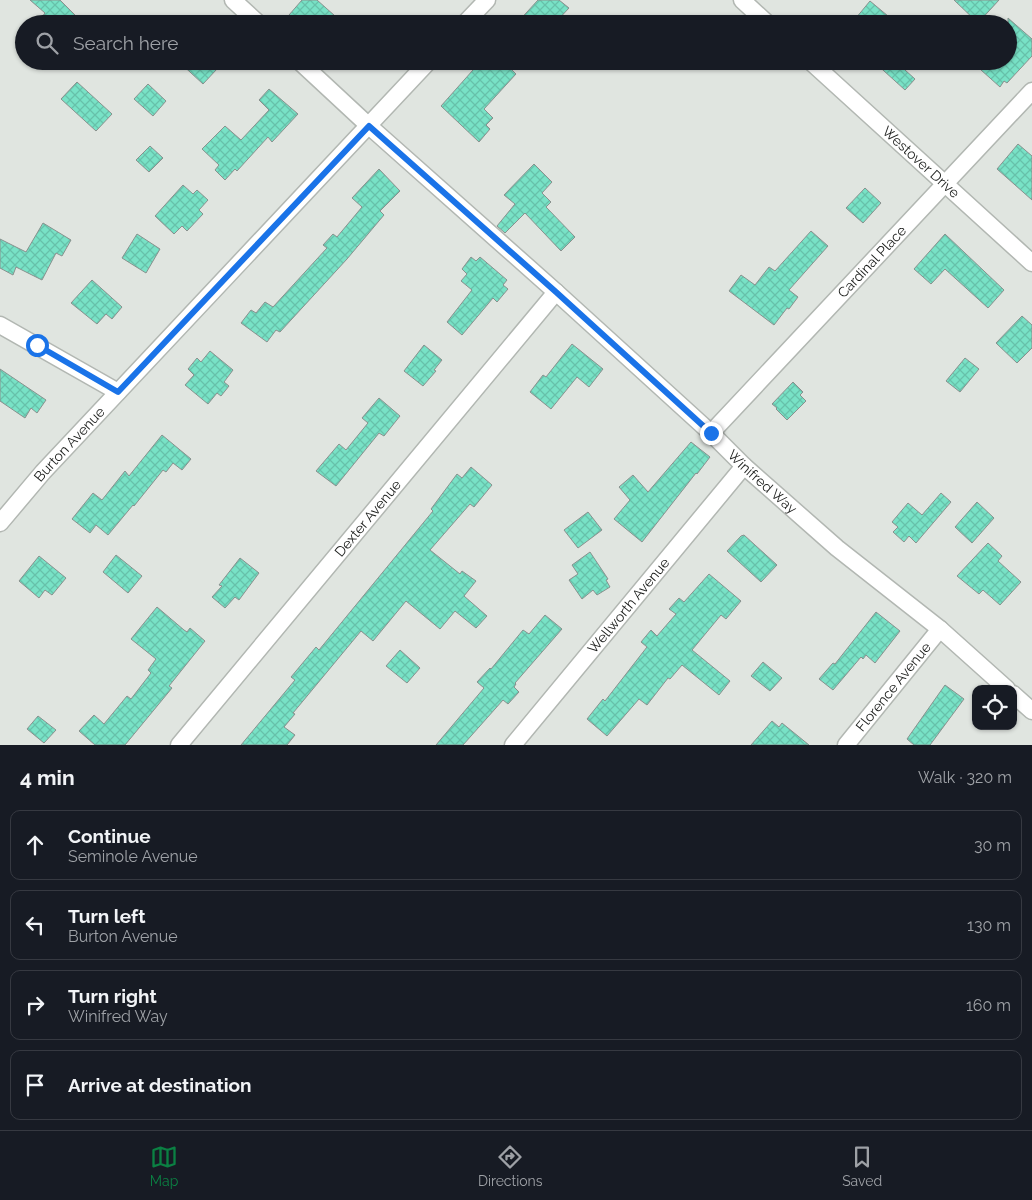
<!DOCTYPE html>
<meta charset="utf-8">
<style>
:root{--surface:#171b24;--page:#242831;--text:#f1f3f6;--muted:#9ea1a6;--line:#363941;--accent:#0b8043}
body{margin:0;font-family:Raleway,sans-serif;background:var(--page);color:var(--text)}
.controls{position:absolute;right:15px;bottom:15px;display:grid;overflow:hidden;border-radius:10px;box-shadow:0 1px 4px #0004}
.controls button{width:45px;height:45px;display:grid;place-items:center;padding:0;border:0;border-bottom:1px solid var(--line);background:var(--surface);color:var(--text);font:25px sans-serif}
.stop{position:absolute;width:15px;height:15px;margin:-11px;border:4px solid #1a73e8;border-radius:50%;background:#fff}
.stop.end{background:#1a73e8;border-color:#fff;box-shadow:0 1px 5px #0008}
.list{margin:0;padding:0;list-style:none}
h2{display:flex;justify-content:space-between;align-items:center;height:65px;margin:0;padding:0 20px;font-size:21px}
h2 small{font-size:16px;font-weight:400;color:var(--muted)}
.list li{display:grid;grid-template-columns:32px 1fr auto;gap:15px;align-items:center;box-sizing:border-box;height:70px;margin:0 10px 10px;padding:0 10px;border:1px solid var(--line);border-radius:10px}
.list b{display:block;font-size:19px;white-space:nowrap}
.list p{margin:0;font-size:16px;white-space:nowrap;color:var(--muted)}
.list em{font-size:16px;font-style:normal;color:var(--muted)}
.icon{flex:none;width:28px;height:28px;fill:none;stroke:currentColor;stroke-width:2;stroke-linecap:round;stroke-linejoin:round}
.map{position:relative;flex:none;width:1032px;height:745px;overflow:hidden}
.search{position:absolute;background:var(--surface);box-shadow:0 1px 4px #0004;left:15px;right:15px;top:15px;height:55px;display:flex;align-items:center;gap:12px;box-sizing:border-box;padding:0 18px;border-radius:28px;color:var(--muted);font-size:19px}
.sheet{height:385px;background:var(--surface)}
nav{display:flex;justify-content:space-around;align-items:center;box-sizing:border-box;height:70px;border-top:1px solid var(--line);background:var(--surface);font-size:14px;color:var(--muted)}
nav a{display:grid;justify-items:center;gap:2px}
nav .on{color:var(--accent)}
.map>svg:first-child{display:block}
.building{fill:url(#building-cross-hatch);stroke:#89918e}
.lines{fill:none;stroke-linecap:round;stroke-linejoin:round}
.minor-casing{stroke:#b2b7b2;stroke-width:19}
.minor{stroke:#fff;stroke-width:16}
.route{stroke:#1a73e8;stroke-width:6}
.labels{text-anchor:middle;dominant-baseline:central;stroke-width:4;stroke-linejoin:round;paint-order:stroke}
.street-label{font-size:14px;fill:#1a1c1a;stroke:#e0e5e0}
</style>
<div class="map">
<svg width="1032" height="745" viewBox="0 0 1032 745">
<defs>
<pattern id="building-cross-hatch" width="8" height="8" patternUnits="userSpaceOnUse" patternTransform="scale(1.25)"><rect width="8" height="8" fill="#78e2c6"/><path d="M0 0l8 8M0 8l8-8" fill="none" stroke="#67c1aa"/></pattern>
</defs>
<rect width="100%" height="100%" fill="#e0e5e0"/>
<g class="building">
<polygon points="30,0 60,0 76,16 68,24 49,24 42,17 45,13"/>
<polygon points="302,0 317,0 344,24 299,24 289,15"/>
<polygon points="538,0 559,0 569,8 554,24 516,24"/>
<polygon points="954,0 999,0 978,23"/>
<polygon points="870,1 888,16 881,24 851,24"/>
<polygon points="1008,18 1032,39 1032,56 1007,83 1004,81 1000,87 971,61 1008,61"/>
<polygon points="178,61 208,61 217,69 203,84"/>
<polygon points="481,61 503,61 516,74 484,109 493,118 486,125 490,129 479,142 441,106"/>
<polygon points="873,61 913,61 905,70 915,79 905,90"/>
<polygon points="77,82 112,114 96,131 61,99"/>
<polygon points="148,84 166,101 153,116 134,99"/>
<polygon points="269,89 298,114 272,142 268,137 237,171 235,169 225,180 215,170 219,165 202,149 225,126 241,140 269,110 259,100"/>
<polygon points="1018,144 1032,156 1032,200 997,169"/>
<polygon points="150,146 163,158 149,172 136,160"/>
<polygon points="534,164 552,182 542,193 551,202 546,207 575,237 561,251 525,213 505,233 497,226 515,204 504,195"/>
<polygon points="379,169 400,191 380,211 384,215 347,259 280,332 276,330 267,342 241,323 251,310 256,313 265,302 273,307 327,248 323,245 333,234 337,237 362,207 352,198"/>
<polygon points="183,185 193,194 197,190 208,200 199,210 203,214 187,231 182,226 174,234 155,216"/>
<polygon points="865,188 881,203 863,223 846,208"/>
<polygon points="43,223 71,240 62,256 56,253 42,280 16,267 13,275 0,268 0,239 26,252"/>
<polygon points="811,231 828,246 789,290 798,297 789,309 787,308 774,325 729,291 741,275 755,285 769,267 775,271"/>
<polygon points="137,234 160,249 146,273 122,258"/>
<polygon points="945,234 1004,290 988,308 945,269 931,284 914,269"/>
<polygon points="471,257 476,261 480,257 507,280 503,285 508,289 497,302 493,298 462,335 447,322 472,290 461,281 467,274 462,269"/>
<polygon points="92,280 122,307 112,319 106,314 97,324 71,303"/>
<polygon points="1022,316 1032,325 1032,348 1017,363 996,343"/>
<polygon points="572,344 603,369 589,387 577,377 551,409 530,392 543,375 546,377"/>
<polygon points="424,345 442,360 434,370 436,371 423,386 404,371"/>
<polygon points="210,351 233,370 224,382 229,386 221,396 217,393 208,404 185,385 194,375 188,369 197,358 201,362"/>
<polygon points="965,358 979,369 960,392 946,381"/>
<polygon points="0,369 46,400 37,413 31,408 25,418 0,401"/>
<polygon points="793,382 803,392 800,395 806,401 787,420 776,409 777,408 772,404"/>
<polygon points="379,398 400,416 384,436 379,433 336,486 316,471 339,444 346,450 368,423 362,418"/>
<polygon points="162,435 191,459 182,470 173,463 166,472 163,470 134,506 133,505 108,535 96,525 90,533 72,519 93,493 102,500 125,471 129,476"/>
<polygon points="691,442 710,457 697,474 696,473 642,542 614,519 630,500 619,487 633,475 648,492"/>
<polygon points="471,467 492,485 474,507 470,504 430,550 460,574 462,571 476,581 464,596 487,616 476,628 455,611 440,629 406,601 373,641 361,631 293,713 295,714 284,727 295,735 287,745 241,745 295,680 291,677 316,647 319,650 433,511 431,509 457,474 462,478"/>
<polygon points="941,493 951,502 916,543 909,536 904,542 893,532 898,527 892,522 908,503 922,515"/>
<polygon points="977,502 994,518 972,543 955,527"/>
<polygon points="588,512 602,530 578,548 564,530"/>
<polygon points="744,535 777,565 761,582 727,551 741,536"/>
<polygon points="988,543 1002,556 998,561 1021,582 1000,605 983,590 979,594 957,576"/>
<polygon points="590,552 608,579 606,580 610,587 597,595 593,590 582,599 569,580 578,574 572,565"/>
<polygon points="116,555 142,576 128,593 103,572"/>
<polygon points="39,556 66,578 52,595 45,590 39,598 19,581"/>
<polygon points="240,558 259,573 239,600 235,597 225,608 212,597 222,586 219,585"/>
<polygon points="709,574 741,601 726,619 721,615 692,650 730,681 719,695 682,665 670,679 668,678 647,705 639,699 607,736 587,719 603,699 605,701 647,647 641,642 651,630 657,636 676,614 669,609 679,598 684,602"/>
<polygon points="157,607 184,630 187,632 190,628 205,641 169,686 172,688 125,745 95,745 79,731 94,715 104,724 127,696 131,699 151,673 148,670 156,659 131,639"/>
<polygon points="876,612 900,631 875,663 866,655 863,659 861,657 833,690 819,679 833,663 835,664"/>
<polygon points="545,615 562,629 515,683 516,684 514,687 519,692 508,704 503,700 463,745 436,745 484,688 477,682 490,668 491,669 523,630 529,634"/>
<polygon points="400,650 420,668 407,683 386,666"/>
<polygon points="763,662 782,678 770,691 751,676"/>
<polygon points="945,685 964,699 930,745 914,745 907,739"/>
<polygon points="38,716 56,730 44,743 27,729"/>
<polygon points="772,721 779,727 782,723 809,745 751,745"/>
</g>
<g class="lines">
<g class="minor-casing">
<g id="minor">
<polyline points="233,0 259,24"/>
<polyline points="742,0 768,24"/>
<polyline points="464,24 487,0"/>
<path id="s1" d="M299,61L369,126L556,292L711,433L744,466L837,548L940,629L1007,689"/>
<path id="s2" d="M810,61L1032,263"/>
<polyline points="0,325 118,392"/>
<path id="s3" d="M711,433L1032,91"/>
<path id="s4" d="M0,523L43,472L429,61"/>
<polyline points="1013,694 1032,711"/>
<path id="s5" d="M179,745L556,292"/>
<path id="s6" d="M513,745L744,466"/>
<path id="s7" d="M846,745L940,629"/>
</g>
</g>
<use href="#minor" class="minor"/>
</g>
<g class="lines">
<polyline class="route" points="37,345 118,392 369,126 556,292 711,433"/>
</g>
<g class="labels">
<g class="street-label">
<text stroke="none"><textPath href="#s2" startOffset="150">Westover Drive</textPath></text>
<text stroke="none"><textPath href="#s3" startOffset="235">Cardinal Place</textPath></text>
<text stroke="none"><textPath href="#s4" startOffset="105">Burton Avenue</textPath></text>
<text stroke="none"><textPath href="#s1" startOffset="626">Winifred Way</textPath></text>
<text stroke="none"><textPath href="#s5" startOffset="295">Dexter Avenue</textPath></text>
<text stroke="none"><textPath href="#s6" startOffset="181">Wellworth Avenue</textPath></text>
<text stroke="none"><textPath href="#s7" startOffset="75">Florence Avenue</textPath></text>
</g>
</g>
</svg>
<div class="controls">
<button><svg class="icon" aria-label="locate" viewBox="0 0 24 24"><circle cx="12" cy="12" r="6"/><path d="M12 2v4M12 18v4M2 12h4M18 12h4"/></svg></button>
</div>
<div class="stop" style="left:37px;top:345px"></div>
<div class="stop end" style="left:711px;top:433px"></div>
<div class="search"><svg class="icon" aria-label="search" viewBox="0 0 24 24"><circle cx="10" cy="10" r="6"/><path d="M15 15l6 6"/></svg>Search here</div>
</div>
<section class="sheet">
<h2>4 min<small>Walk · 320 m</small></h2>
<ul class="list">
<li><svg class="icon" aria-label="ahead" viewBox="0 0 24 24"><path d="M12 20V5M6 11l6-6 6 6"/></svg><div><b>Continue</b><p>Seminole Avenue</p></div><em>30 m</em></li>
<li><svg class="icon" aria-label="left" viewBox="0 0 24 24"><path d="M17 20v-9H6M10 6l-5 5 5 5"/></svg><div><b>Turn left</b><p>Burton Avenue</p></div><em>130 m</em></li>
<li><svg class="icon" aria-label="right" viewBox="0 0 24 24"><path d="M7 20v-9h11M14 6l5 5-5 5"/></svg><div><b>Turn right</b><p>Winifred Way</p></div><em>160 m</em></li>
<li><svg class="icon" aria-label="arrive" viewBox="0 0 24 24"><path d="M6 21V4h12l-3 4 3 4H6"/></svg><div><b>Arrive at destination</b></div></li>
</ul>
</section>
<nav>
<a class="on"><svg class="icon" aria-label="map" viewBox="0 0 24 24"><path d="M3 6l6-2 6 2 6-2v14l-6 2-6-2-6 2zM9 4v14M15 6v14"/></svg>Map</a>
<a><svg class="icon" aria-label="directions" viewBox="0 0 24 24"><path d="M12 3l9 9-9 9-9-9zM9 14v-3h6M13 9l2 2-2 2"/></svg>Directions</a>
<a><svg class="icon" aria-label="saved" viewBox="0 0 24 24"><path d="M7 4h10v16l-5-4-5 4z"/></svg>Saved</a>
</nav>
